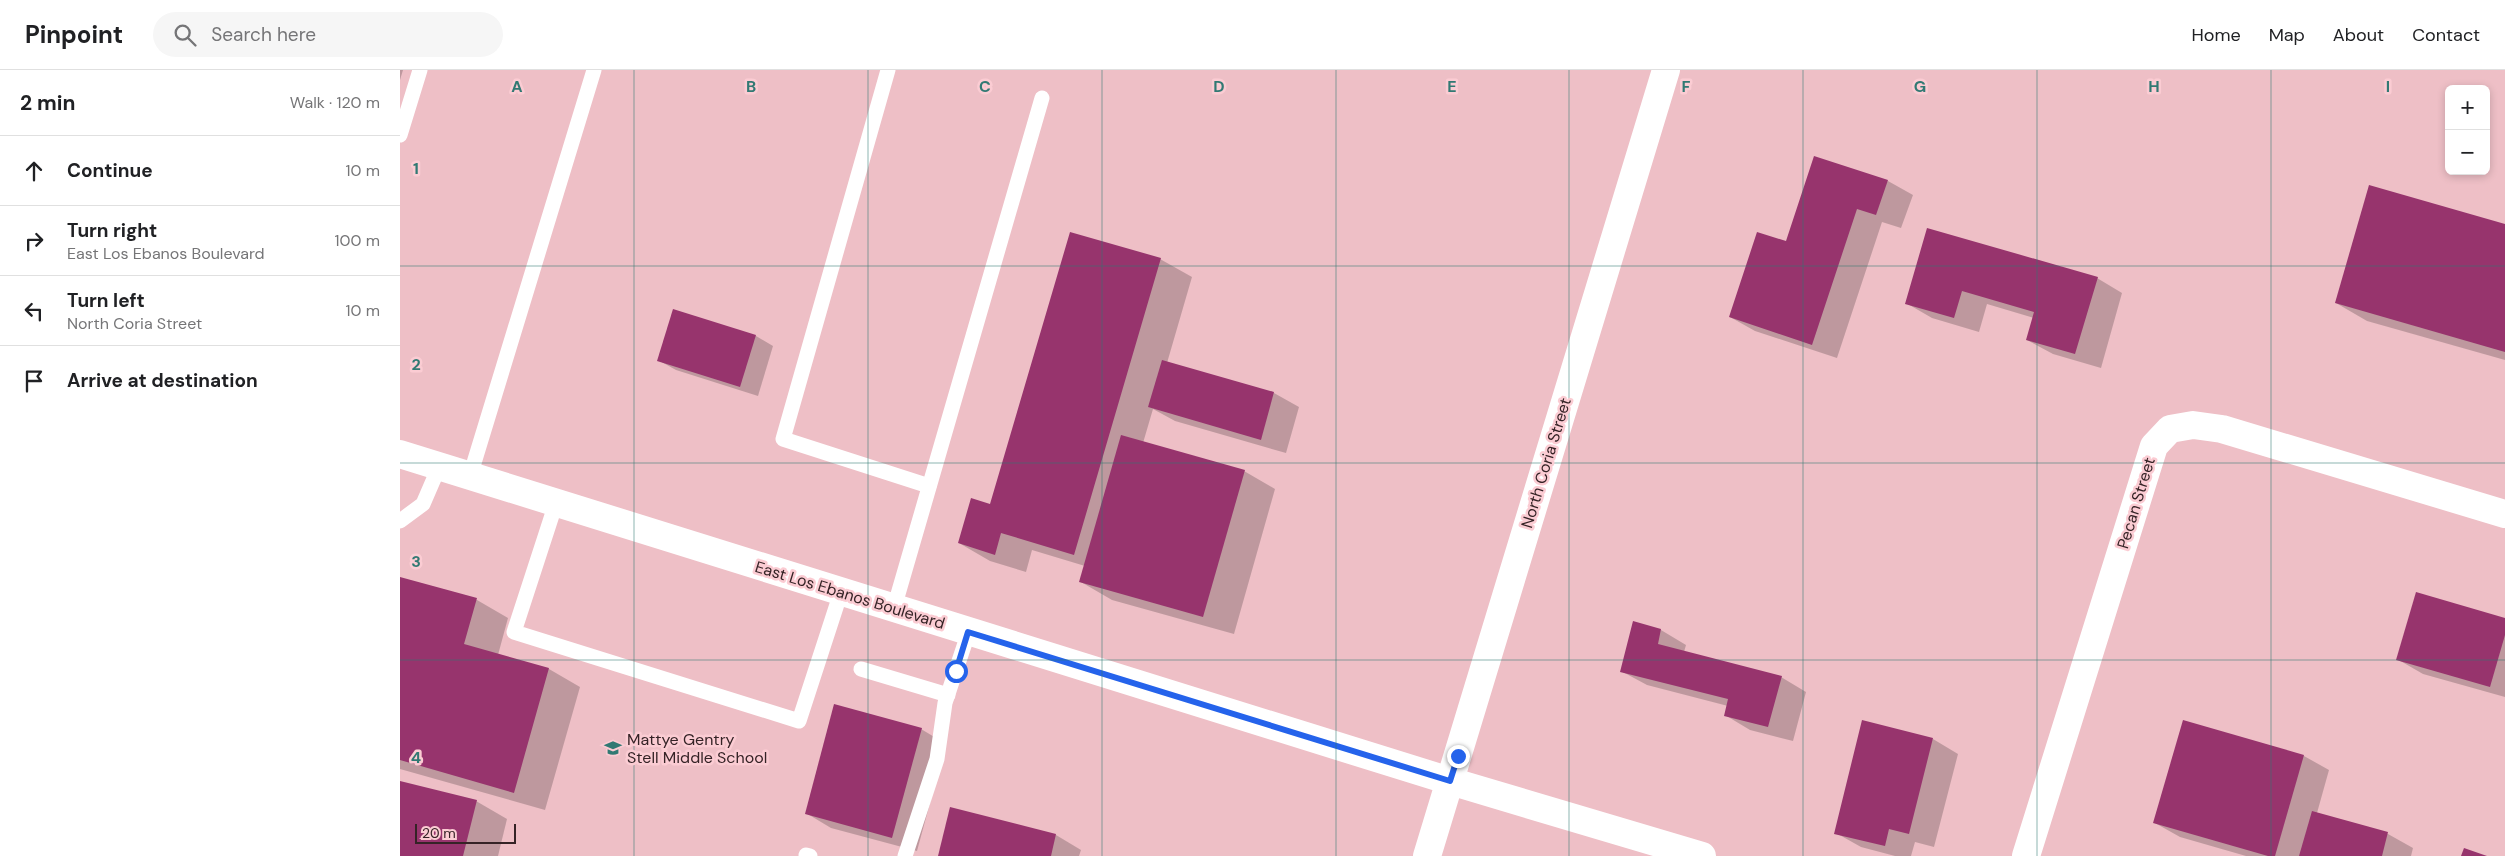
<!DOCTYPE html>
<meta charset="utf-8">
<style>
:root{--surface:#fff;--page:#f6f6f6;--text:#202124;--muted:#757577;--line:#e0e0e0}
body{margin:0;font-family:"DM Sans",sans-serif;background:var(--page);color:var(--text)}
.controls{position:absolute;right:15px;top:15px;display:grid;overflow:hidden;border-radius:8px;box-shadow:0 2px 8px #0003}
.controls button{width:45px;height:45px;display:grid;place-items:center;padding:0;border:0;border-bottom:1px solid var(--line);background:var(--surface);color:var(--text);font:25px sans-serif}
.scale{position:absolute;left:15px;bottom:12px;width:101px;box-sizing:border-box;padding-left:5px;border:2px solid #352326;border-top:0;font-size:14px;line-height:18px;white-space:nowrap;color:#352326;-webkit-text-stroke:4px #fbccd3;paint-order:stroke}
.stop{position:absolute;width:15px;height:15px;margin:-11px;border:4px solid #2563eb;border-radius:50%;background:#fff}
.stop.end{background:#2563eb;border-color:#fff;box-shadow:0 1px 5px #0008}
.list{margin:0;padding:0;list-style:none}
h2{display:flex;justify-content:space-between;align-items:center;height:65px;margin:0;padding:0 20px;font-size:21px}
h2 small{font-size:16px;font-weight:400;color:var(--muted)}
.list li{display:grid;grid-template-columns:32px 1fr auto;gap:15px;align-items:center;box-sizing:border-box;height:70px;padding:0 20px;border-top:1px solid var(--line)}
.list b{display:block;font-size:19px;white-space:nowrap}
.list p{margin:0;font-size:16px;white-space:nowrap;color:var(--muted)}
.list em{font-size:16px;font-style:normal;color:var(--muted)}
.icon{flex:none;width:28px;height:28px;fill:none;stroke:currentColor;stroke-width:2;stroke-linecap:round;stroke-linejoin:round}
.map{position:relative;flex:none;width:2105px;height:786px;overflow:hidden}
header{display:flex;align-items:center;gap:30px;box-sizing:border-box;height:70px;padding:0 25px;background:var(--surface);border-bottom:1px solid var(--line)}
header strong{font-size:24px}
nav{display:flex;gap:28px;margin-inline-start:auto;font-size:18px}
.search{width:350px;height:45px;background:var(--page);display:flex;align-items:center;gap:12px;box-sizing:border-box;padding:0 18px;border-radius:28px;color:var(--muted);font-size:19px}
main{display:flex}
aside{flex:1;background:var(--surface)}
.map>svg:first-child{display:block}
.shadow{fill:#0003}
.building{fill:#97346d}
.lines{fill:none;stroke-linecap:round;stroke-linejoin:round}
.lane{stroke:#fff;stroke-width:15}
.street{stroke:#fff;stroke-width:28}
.secondary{stroke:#fff;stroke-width:28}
.route{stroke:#2563eb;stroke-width:6}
.grid{fill:none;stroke:#317973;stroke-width:1;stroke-opacity:0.55}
.labels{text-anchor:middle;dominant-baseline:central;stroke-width:5;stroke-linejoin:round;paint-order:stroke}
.street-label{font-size:16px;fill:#352326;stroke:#fbccd3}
.poi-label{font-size:16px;fill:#352326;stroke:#fbccd3;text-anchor:start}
.grid-label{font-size:16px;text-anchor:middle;font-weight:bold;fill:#317973;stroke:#fbccd3;stroke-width:5;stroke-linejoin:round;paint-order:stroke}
</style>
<header>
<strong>Pinpoint</strong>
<div class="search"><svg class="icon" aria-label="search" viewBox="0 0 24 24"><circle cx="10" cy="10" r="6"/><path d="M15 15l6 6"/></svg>Search here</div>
<nav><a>Home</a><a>Map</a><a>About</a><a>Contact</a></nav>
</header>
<main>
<aside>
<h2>2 min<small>Walk · 120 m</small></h2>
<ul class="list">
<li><svg class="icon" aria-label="ahead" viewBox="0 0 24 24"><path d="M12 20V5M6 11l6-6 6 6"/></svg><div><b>Continue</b></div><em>10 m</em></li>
<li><svg class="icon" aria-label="right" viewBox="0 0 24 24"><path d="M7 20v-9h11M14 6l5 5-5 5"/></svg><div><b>Turn right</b><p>East Los Ebanos Boulevard</p></div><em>100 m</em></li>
<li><svg class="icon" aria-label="left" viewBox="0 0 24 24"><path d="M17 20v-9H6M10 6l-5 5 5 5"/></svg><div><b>Turn left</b><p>North Coria Street</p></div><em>10 m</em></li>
<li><svg class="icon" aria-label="arrive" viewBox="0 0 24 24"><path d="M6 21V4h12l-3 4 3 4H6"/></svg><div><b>Arrive at destination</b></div></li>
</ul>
</aside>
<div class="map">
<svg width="2105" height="786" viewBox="0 0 2105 786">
<rect width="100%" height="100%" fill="#eebfc6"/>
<g class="shadow">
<polygon points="0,0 3,0 0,10"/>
<polygon points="1488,111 1513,125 1501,158 1482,152 1437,288 1355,261 1330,247 1387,173"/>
<polygon points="2105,155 2105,290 1967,251 1936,233"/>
<polygon points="1528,160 1697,208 1722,223 1701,298 1653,284 1627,270 1634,248 1587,234 1579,262 1532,248 1506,233"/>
<polygon points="760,189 792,207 767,293 874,323 899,337 886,383 775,351 753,339 743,373 844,401 875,419 834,564 712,530 681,512 685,496 632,480 626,502 590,491 559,473 591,435"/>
<polygon points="274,241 356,266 373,276 358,326 276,300 258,290"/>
<polygon points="0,508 77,530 108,548 98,585 149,599 180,617 145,740 0,699"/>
<polygon points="2105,549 2105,627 2023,604 1997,589"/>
<polygon points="1234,553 1261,560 1286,575 1284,582 1381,607 1406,622 1393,671 1350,660 1325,645 1328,636 1247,615 1221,601"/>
<polygon points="1784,652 1904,686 1929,700 1917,743 1988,764 2013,778 2011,786 1846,786 1780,767 1755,753"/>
<polygon points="521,659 546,674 517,781 431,758 406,743"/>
<polygon points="1533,669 1558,684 1534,777 1515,772 1511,786 1495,786 1461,777 1436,763"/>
<polygon points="0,712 76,731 107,749 98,786 0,786"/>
<polygon points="656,765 681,780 679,786 539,786"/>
</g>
<g class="building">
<polygon points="1414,86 1488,110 1476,145 1457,139 1412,275 1329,247 1357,162 1386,171"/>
<polygon points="1969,115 2105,154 2105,282 1935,233"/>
<polygon points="1527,158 1698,207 1675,284 1626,270 1634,242 1562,221 1554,248 1505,234"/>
<polygon points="670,162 761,188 674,485 601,463 595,485 558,473 571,428 590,434"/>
<polygon points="273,239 356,265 340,317 257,291"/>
<polygon points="762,290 874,322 861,370 748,337"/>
<polygon points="721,365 845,400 803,547 679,512"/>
<polygon points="0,507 77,528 64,574 149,598 114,723 0,690"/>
<polygon points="2016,522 2105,548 2105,565 2090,617 1996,590"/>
<polygon points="1233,551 1261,559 1258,574 1382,606 1368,657 1324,646 1328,629 1220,602"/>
<polygon points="434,634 522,658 492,768 405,744"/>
<polygon points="1462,650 1533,668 1509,764 1489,759 1485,776 1434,764"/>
<polygon points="1783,650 1904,685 1875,786 1868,786 1753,753"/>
<polygon points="0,711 77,730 63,786 0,786"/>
<polygon points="550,737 656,764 651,786 538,786"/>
<polygon points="1912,741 1988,762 1982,786 1899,786"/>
<polygon points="2064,778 2087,786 2061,786"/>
</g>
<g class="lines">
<g class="lane">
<polyline points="488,0 383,369 529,416"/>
<polyline points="0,65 20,0"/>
<polyline points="70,406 194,0"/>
<polyline points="156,433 114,562 399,651 441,522"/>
<polyline points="0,451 23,434 39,397"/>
<polyline points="494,538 642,28"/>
<polyline points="461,599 548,625"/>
<polyline points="406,785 410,786"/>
<polyline points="505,786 537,689 545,633 569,561"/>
</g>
<polyline class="street" points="1626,786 1754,376 1770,359 1793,355 1822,359 2105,444"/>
<g class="secondary">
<polyline points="0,384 1050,711 1302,786"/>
<polyline points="1027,786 1266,0"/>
</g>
</g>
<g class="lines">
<polyline class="route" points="556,601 568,562 1050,711 1058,686"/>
</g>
<path class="grid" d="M234,0V786M468,0V786M702,0V786M936,0V786M1169,0V786M1403,0V786M1637,0V786M1871,0V786M0,196H2105M0,393H2105M0,590H2105"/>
<defs>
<g id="school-bare" transform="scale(1.35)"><path d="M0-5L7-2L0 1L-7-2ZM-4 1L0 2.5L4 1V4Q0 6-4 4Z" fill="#317973" stroke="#fbccd3" stroke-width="2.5" paint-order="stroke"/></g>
</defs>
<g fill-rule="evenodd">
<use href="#school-bare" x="213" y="678"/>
</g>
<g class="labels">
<g class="street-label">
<text transform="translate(1146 393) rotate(-73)">North Coria Street</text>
<text transform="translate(1736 433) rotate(-73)">Pecan Street</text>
<text transform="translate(450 525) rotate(17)">East Los Ebanos Boulevard</text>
</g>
<g class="poi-label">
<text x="227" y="669">Mattye Gentry<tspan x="227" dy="18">Stell Middle School</tspan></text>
</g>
</g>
<g class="grid-label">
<text x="117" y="22">A</text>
<text x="351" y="22">B</text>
<text x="585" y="22">C</text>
<text x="819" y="22">D</text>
<text x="1052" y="22">E</text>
<text x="1286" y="22">F</text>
<text x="1520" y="22">G</text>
<text x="1754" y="22">H</text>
<text x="1988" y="22">I</text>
<text x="16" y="104">1</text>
<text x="16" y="300">2</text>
<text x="16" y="497">3</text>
<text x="16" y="693">4</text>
</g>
</svg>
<div class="controls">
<button>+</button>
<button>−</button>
</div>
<div class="scale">20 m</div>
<div class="stop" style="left:556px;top:601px"></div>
<div class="stop end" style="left:1058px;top:686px"></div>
</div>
</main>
